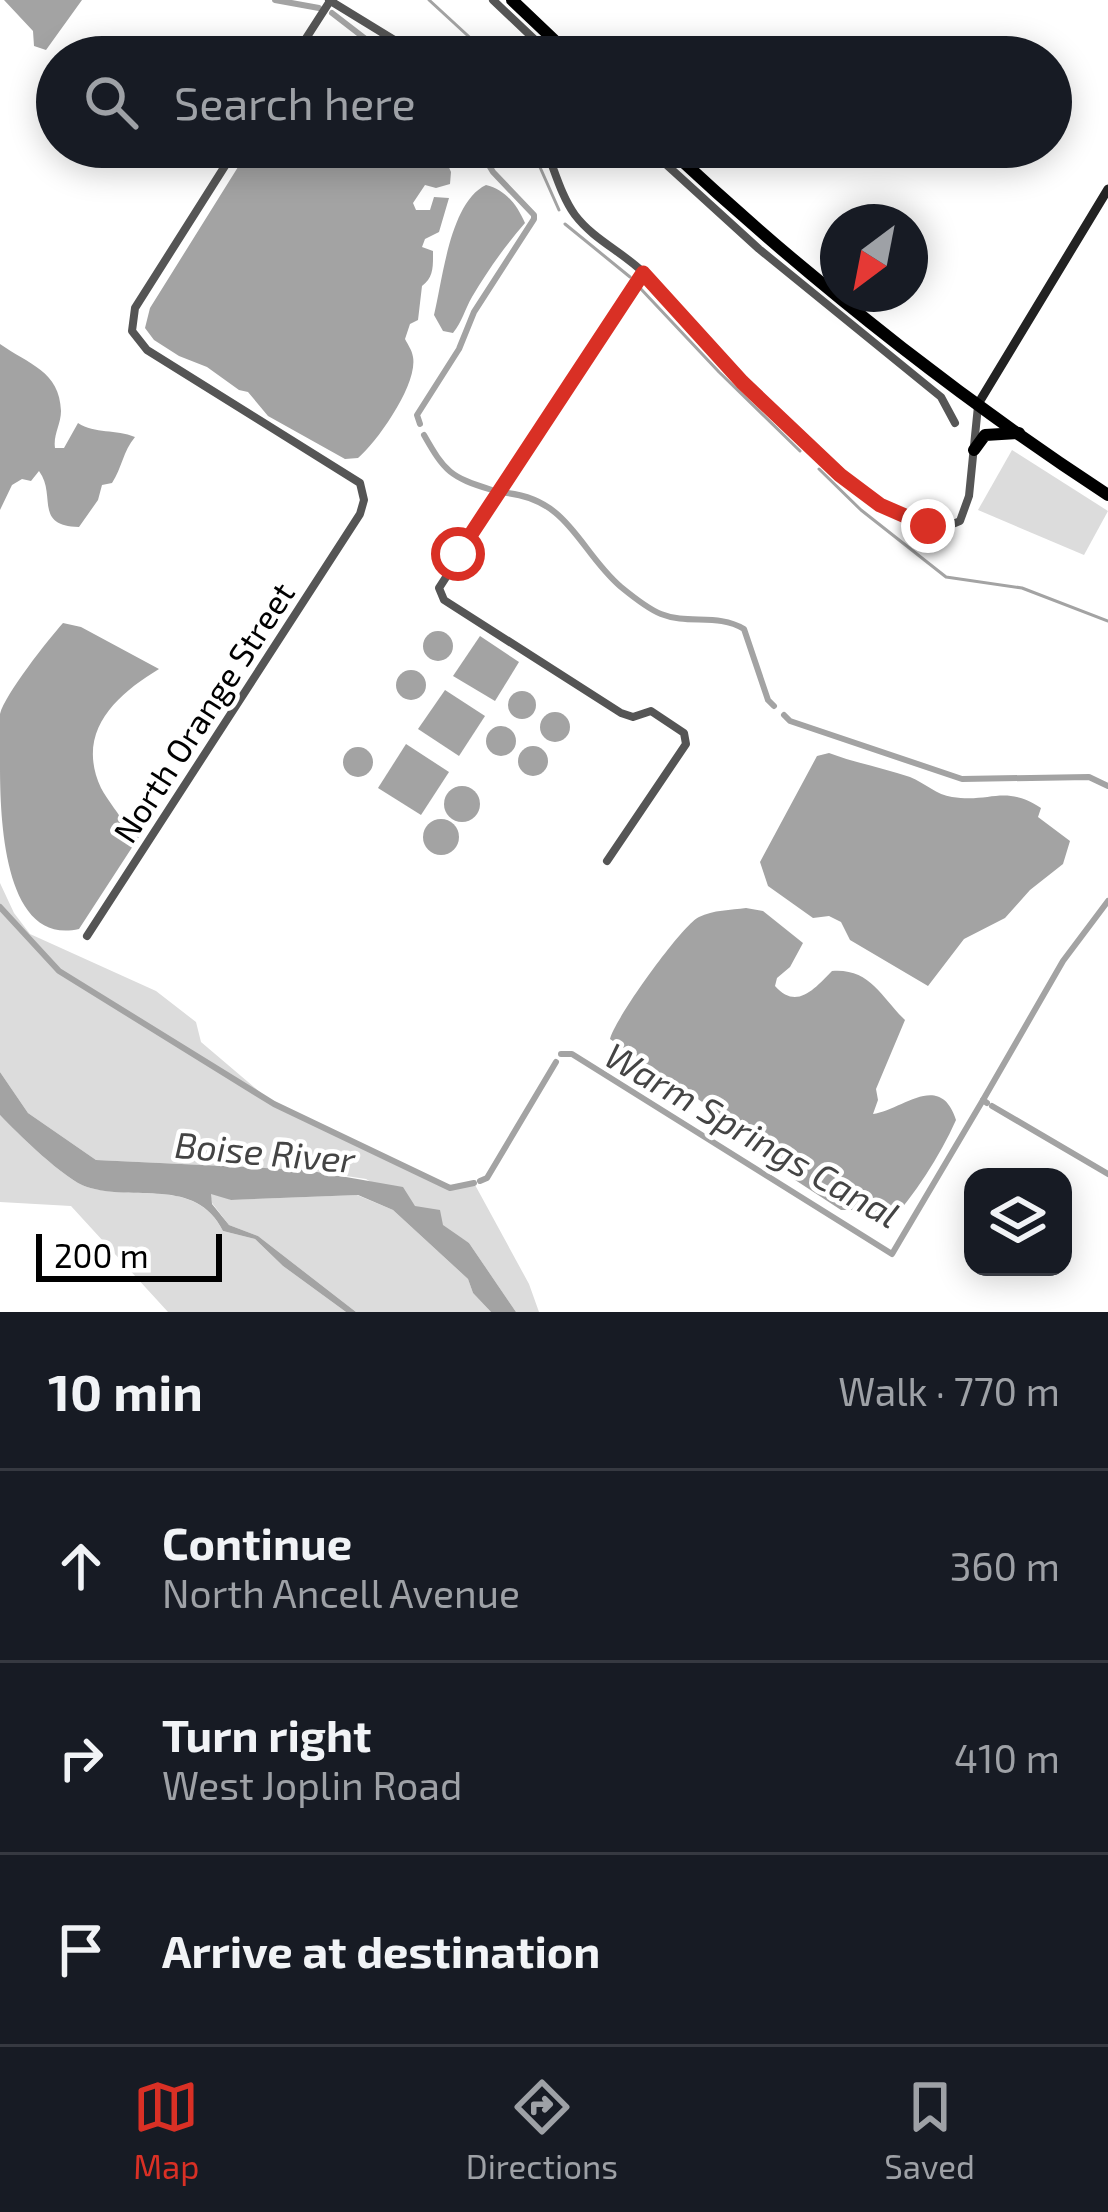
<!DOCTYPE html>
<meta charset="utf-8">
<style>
:root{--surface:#171b24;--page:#242831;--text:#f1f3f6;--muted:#9ea1a6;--line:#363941;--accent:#d93025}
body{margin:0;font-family:"Exo 2",sans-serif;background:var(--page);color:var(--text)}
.controls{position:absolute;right:36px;bottom:36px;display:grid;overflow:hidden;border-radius:24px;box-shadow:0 6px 30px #0003}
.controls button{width:108px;height:108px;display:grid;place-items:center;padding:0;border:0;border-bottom:3px solid var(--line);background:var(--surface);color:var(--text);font:60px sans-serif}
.compass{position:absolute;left:820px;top:204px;width:108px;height:108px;border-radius:50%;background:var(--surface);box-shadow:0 6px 30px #0003;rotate:212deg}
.scale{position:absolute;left:36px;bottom:30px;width:186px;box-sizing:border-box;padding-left:12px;border:6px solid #000;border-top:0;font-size:33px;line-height:42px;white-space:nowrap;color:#000;-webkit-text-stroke:9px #fff;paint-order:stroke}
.stop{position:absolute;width:36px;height:36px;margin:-27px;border:9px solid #d93025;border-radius:50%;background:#fff}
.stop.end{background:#d93025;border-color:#fff;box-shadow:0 3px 12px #0008}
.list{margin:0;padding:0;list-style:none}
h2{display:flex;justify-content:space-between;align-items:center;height:156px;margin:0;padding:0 48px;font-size:51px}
h2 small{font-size:39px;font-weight:400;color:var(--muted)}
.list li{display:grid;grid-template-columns:78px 1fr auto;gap:36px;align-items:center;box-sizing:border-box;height:192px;padding:0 48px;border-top:3px solid var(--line)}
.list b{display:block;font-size:45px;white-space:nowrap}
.list p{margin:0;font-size:39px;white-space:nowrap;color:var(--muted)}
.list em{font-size:39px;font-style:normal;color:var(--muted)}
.icon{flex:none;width:66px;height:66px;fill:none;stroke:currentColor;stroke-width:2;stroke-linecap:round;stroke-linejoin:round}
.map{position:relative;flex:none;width:1108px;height:1312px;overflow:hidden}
.search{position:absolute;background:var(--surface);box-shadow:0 6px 30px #0003;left:36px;right:36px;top:36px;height:132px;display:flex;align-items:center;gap:30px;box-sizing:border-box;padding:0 42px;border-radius:66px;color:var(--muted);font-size:45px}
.sheet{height:732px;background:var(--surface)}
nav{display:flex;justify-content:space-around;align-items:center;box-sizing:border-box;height:168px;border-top:3px solid var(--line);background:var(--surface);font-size:33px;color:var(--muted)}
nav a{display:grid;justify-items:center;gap:6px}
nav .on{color:var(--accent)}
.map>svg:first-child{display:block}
.green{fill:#dcdcdc}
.water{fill:#a3a3a3}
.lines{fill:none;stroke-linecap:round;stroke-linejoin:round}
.stream{stroke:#a3a3a3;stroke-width:3}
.canal{stroke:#a3a3a3;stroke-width:6}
.street{stroke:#555;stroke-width:8}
.secondary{stroke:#222;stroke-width:9}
.primary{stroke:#000;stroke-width:12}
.route{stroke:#d93025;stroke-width:15}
.labels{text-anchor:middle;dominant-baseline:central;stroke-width:9;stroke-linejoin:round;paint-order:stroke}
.street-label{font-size:33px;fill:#000;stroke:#fff}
.water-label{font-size:36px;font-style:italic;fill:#444;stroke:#fff}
</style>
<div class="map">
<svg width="1108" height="1312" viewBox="0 0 1108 1312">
<rect width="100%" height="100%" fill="#fff"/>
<g class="green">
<polygon points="1012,450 1108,511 1084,555 978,510"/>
<polygon points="0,883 14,913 30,934 156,991 196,1022 201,1042 274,1104 450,1188 474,1183 529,1284 539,1312 516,1312 469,1243 366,1179 306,1170 96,1160 28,1113 0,1072"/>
<path d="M0,1115C17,1133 65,1180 87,1187C134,1201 196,1177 223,1231L255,1239L283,1266L346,1312H168L71,1206L0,1202Z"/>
<polygon points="217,1193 231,1200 357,1195 393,1210 468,1279 473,1293 491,1312 356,1312 258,1236 229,1225 212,1203 210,1194"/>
</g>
<g class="water">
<polygon points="4,0 82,0 46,50 34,46 33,31"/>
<path d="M260,147H380L398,156L413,153L416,147H440L451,172L450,184L436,188L425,185L413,203L416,210H430L434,197L449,198L439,232L425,239L422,247L433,251C433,266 434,277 422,286L418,320L410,324L405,339C408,345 412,350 413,357C418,384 377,442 358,458L345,459L268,416L248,392L239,390L207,367L179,356L154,340L145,328L150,308L243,159L261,153Z"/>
<path d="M486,185C506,190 517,205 525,223C505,246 488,270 472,297C465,309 462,322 453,333L443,331L434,315C443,278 450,202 486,185Z"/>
<path d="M0,344C28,364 60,371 61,411C61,424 53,435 55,448H64L78,423C95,434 116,429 135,437C123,451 122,468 112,483L102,485L98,500L79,527C33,526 57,495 39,471L31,481L22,479L12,485L0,510Z"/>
<path d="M63,623L81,627L159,669C116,695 75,732 101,788C107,800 120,814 127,829H144L79,929C1,947 0,810 0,761C0,746 0,728 0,714C5,694 48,640 63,623Z"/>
<circle cx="438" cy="646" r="15"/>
<polygon points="480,636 519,662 495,701 453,676"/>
<circle cx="411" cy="685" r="15"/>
<polygon points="445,690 485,716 459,756 418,729"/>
<circle cx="522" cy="705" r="14"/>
<circle cx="555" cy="727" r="15"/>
<circle cx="501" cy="741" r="15"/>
<polygon points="406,744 449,772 421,815 378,788"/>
<circle cx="533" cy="761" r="15"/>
<circle cx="358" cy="762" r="15"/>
<path d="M829,753C855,763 884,768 910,777C925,783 937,795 952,797C992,803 1004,784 1041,808L1038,817L1070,841L1063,864L1030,890L1005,918L964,939L928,986L850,940L841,922L829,916L813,918L768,886L760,862L817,756Z"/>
<circle cx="462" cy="804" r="18"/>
<circle cx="441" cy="837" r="18"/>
<path d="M746,908L763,911L803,943L790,967L777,978L775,986C797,1011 815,988 832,971C870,968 881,997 905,1020L876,1089L878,1100L873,1114C901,1111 940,1070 956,1120C939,1158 915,1194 887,1226L854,1210H841L786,1174L761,1156L752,1136L610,1039C614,1020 682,925 699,917C713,910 731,910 746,908Z"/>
<path d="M0,1072L28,1113L96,1160L306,1170L403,1187L415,1206L440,1210L443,1225L469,1243L516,1312H491L473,1293L468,1279L393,1210L358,1195L231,1200L211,1194L212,1204L229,1225L258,1236L356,1312H346L283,1266L255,1239L223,1231C196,1176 133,1202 87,1187C65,1180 17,1133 0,1115Z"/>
</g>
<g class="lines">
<g class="stream">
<polyline points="429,0 491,57"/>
<polyline points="531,147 559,210"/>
<polyline points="565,224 630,277"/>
<polyline points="640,288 719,372 800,451"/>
<polyline points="819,469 861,510 946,577 1022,588 1108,621"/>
</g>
<g class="canal">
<polyline points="275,0 319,8"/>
<polyline points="332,13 389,57"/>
<polyline points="420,424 417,415 459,349 474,312 534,219 534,215 493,172 478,147"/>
<path d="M424,435C445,472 450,477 492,490"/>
<path d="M507,493C570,500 579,551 621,587C632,596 648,609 661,614C688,625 718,613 744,629L768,700L774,706"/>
<polyline points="784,715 790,721 962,779 1089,777 1108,786"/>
<polyline points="0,907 59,971 274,1104 450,1188 474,1183"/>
<polyline points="561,1054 572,1054 892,1254 983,1100"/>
<polyline points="987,1103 983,1100 1063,961 1108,901"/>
<polyline points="992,1106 1108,1174"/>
<polyline points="480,1181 487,1178 556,1062"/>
</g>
<g class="street">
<polyline points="329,0 422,57"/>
<polyline points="493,0 553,57"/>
<polyline points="294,57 330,1"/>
<path d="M545,147C554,168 561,196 575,215C594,240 623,252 645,274C697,326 882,560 960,521L969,496L978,406"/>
<polyline points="647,147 759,249 941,397 955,423"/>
<polyline points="607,861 686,744 684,733 651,711 633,717 621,713 444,600 439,588 643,273"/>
<polyline points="87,936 360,514 364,500 360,483 147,350 132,331 135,308 237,147"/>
</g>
<polyline class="secondary" points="978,404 1108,189"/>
<g class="primary">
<polyline points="512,0 572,57"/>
<path d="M667,147C803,274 952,393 1108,495"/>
<polyline points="974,450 985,435 1019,433"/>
</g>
</g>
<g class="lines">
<polyline class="route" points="458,554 643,273 742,382 840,475 880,505 928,526"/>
</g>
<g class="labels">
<g class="street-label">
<text transform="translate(203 712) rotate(-57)">North Orange Street</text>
</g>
<g class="water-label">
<text transform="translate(753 1134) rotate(30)">Warm Springs Canal</text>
<text transform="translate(265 1151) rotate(5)">Boise River</text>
</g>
</g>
</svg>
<div class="controls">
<button><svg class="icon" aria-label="layers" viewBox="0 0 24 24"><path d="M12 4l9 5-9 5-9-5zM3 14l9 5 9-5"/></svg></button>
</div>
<svg class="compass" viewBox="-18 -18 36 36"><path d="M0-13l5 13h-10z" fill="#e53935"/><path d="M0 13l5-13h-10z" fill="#9ea1a6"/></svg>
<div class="scale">200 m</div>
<div class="stop" style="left:458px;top:554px"></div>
<div class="stop end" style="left:928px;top:526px"></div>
<div class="search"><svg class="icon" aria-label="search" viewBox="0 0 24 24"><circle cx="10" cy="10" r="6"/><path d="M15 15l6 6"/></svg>Search here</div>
</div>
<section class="sheet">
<h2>10 min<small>Walk · 770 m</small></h2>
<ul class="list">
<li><svg class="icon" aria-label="ahead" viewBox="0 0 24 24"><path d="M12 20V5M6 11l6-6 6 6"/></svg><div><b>Continue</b><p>North Ancell Avenue</p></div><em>360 m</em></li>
<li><svg class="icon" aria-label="right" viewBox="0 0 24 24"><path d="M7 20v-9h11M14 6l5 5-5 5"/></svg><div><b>Turn right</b><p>West Joplin Road</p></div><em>410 m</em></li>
<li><svg class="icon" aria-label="arrive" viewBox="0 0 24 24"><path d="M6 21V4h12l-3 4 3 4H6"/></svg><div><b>Arrive at destination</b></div></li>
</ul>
</section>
<nav>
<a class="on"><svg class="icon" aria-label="map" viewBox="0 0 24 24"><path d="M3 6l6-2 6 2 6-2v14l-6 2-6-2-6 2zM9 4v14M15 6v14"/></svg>Map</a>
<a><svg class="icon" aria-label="directions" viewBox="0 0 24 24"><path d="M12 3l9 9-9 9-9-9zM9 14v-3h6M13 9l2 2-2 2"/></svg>Directions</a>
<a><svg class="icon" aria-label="saved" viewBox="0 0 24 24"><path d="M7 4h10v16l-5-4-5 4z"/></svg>Saved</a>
</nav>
